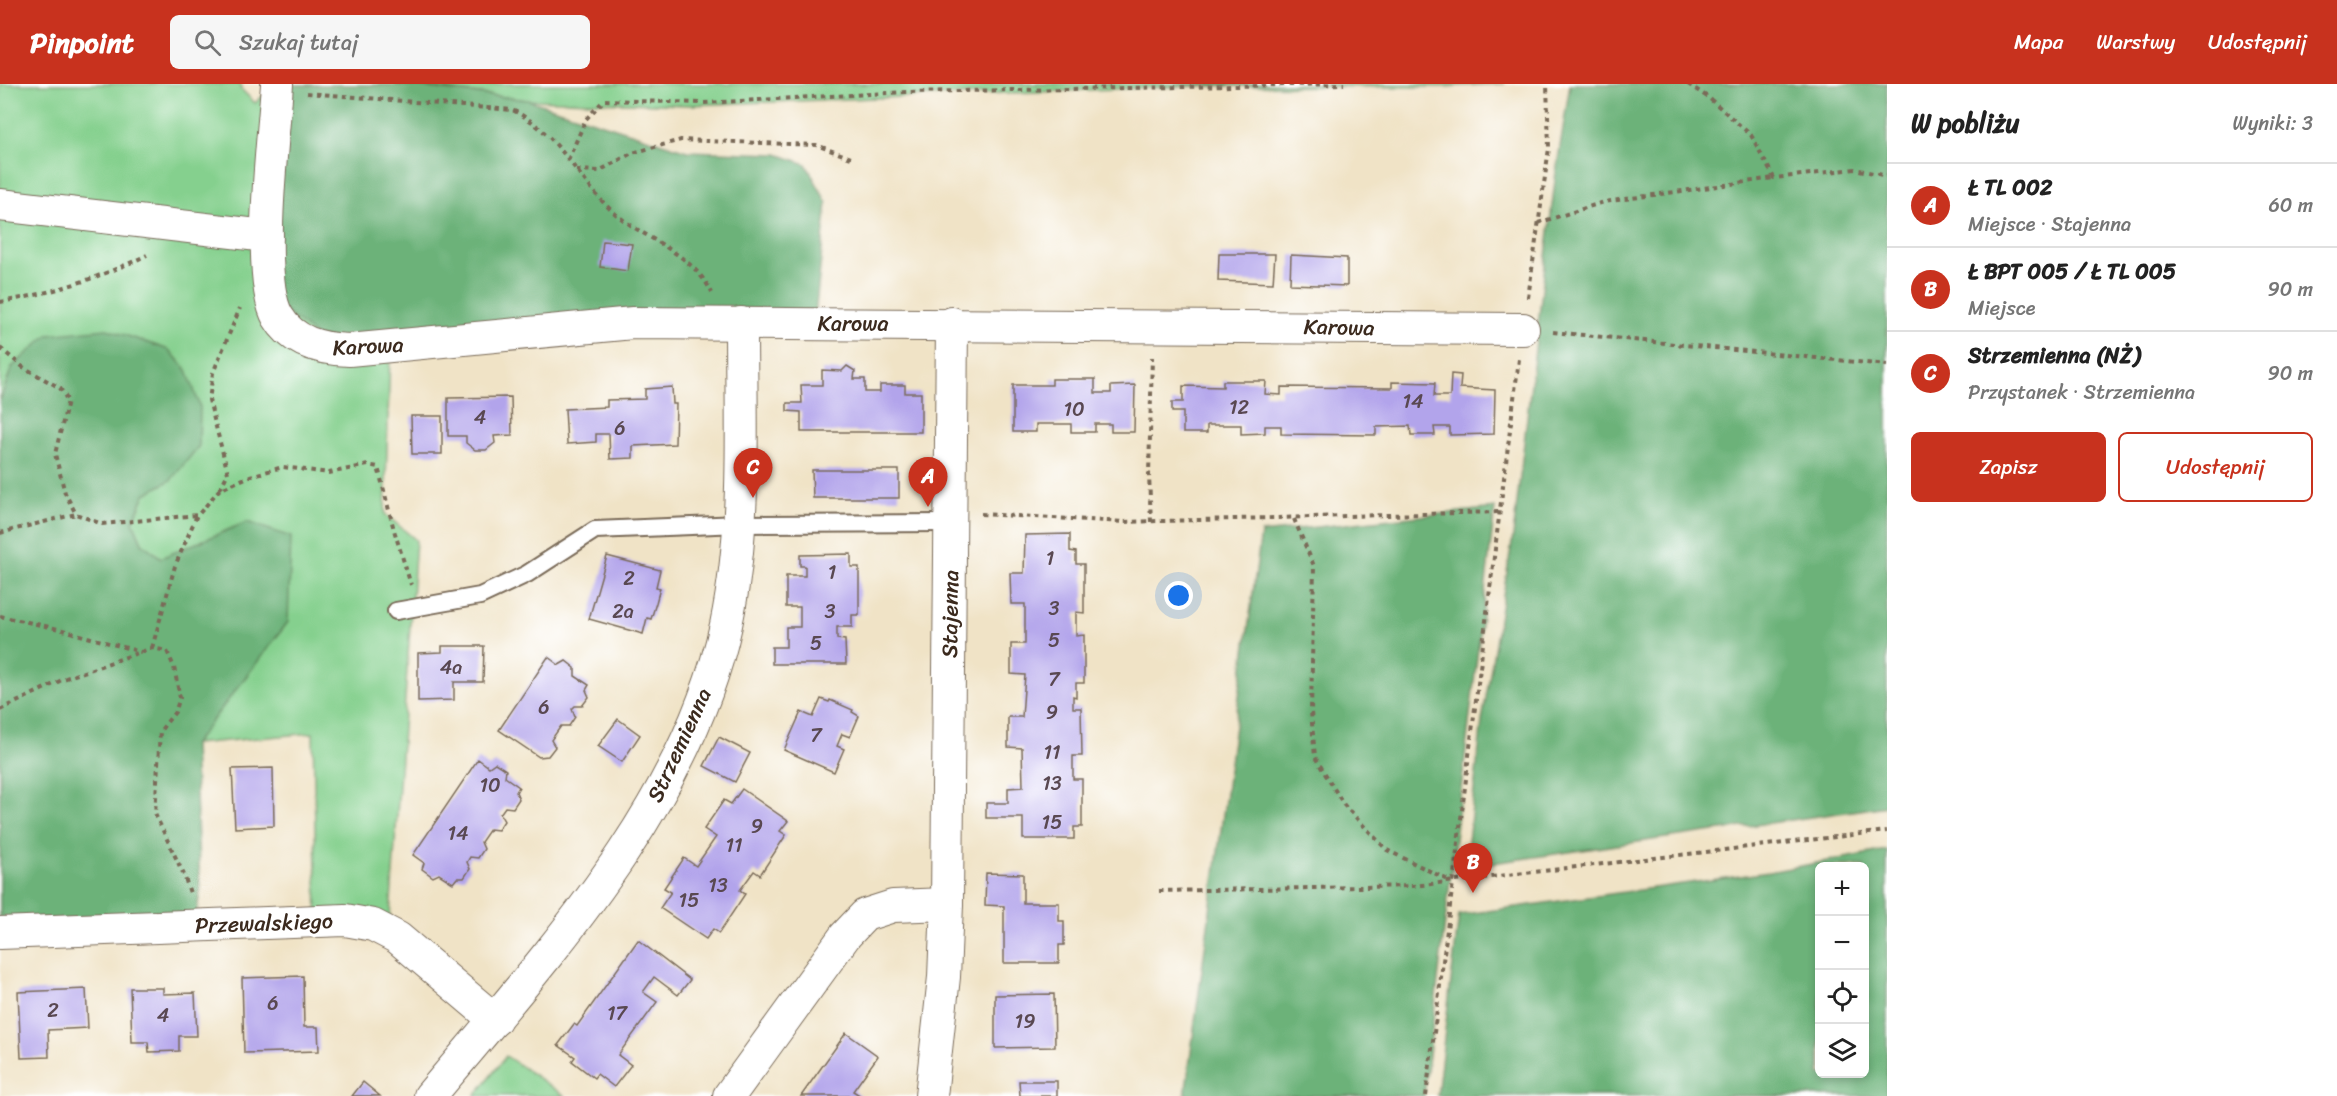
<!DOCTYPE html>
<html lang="pl">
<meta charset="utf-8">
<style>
:root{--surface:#fff;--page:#f6f6f6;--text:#222;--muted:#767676;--line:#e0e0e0;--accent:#c8321e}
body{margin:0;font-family:Sriracha,sans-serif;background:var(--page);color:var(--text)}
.controls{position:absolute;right:18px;bottom:18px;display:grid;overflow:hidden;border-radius:9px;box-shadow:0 3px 9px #0003}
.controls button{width:54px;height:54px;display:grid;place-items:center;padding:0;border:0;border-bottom:2px solid var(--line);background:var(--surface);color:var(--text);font:30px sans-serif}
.you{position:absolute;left:1179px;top:512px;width:21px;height:21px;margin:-15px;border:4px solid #fff;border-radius:50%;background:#1a73e8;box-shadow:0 0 0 9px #1a73e833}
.badge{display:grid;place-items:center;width:39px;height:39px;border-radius:50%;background:var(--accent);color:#fff;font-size:20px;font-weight:700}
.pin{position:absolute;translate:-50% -50px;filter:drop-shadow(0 2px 3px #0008)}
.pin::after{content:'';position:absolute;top:32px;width:21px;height:18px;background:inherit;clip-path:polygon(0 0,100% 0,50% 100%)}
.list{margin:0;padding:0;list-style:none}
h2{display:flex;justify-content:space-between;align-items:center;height:78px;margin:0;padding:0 24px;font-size:26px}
h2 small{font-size:20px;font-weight:400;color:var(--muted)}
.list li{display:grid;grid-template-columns:39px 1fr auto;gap:18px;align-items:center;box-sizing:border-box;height:84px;padding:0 24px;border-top:2px solid var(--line)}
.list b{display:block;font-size:22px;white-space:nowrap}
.list p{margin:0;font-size:20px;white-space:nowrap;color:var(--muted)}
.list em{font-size:20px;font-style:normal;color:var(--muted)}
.actions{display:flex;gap:12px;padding:18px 24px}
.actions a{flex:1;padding:14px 0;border:2px solid var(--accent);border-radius:9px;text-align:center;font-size:21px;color:var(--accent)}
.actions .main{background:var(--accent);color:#fff}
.icon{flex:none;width:33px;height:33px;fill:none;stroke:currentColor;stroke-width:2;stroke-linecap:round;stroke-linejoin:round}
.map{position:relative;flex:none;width:1887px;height:1012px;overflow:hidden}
header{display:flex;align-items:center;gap:36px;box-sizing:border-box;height:84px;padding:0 30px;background:var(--accent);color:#fff}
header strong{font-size:28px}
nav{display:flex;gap:33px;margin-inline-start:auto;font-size:21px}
.search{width:420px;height:54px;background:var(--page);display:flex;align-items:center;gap:15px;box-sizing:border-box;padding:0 21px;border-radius:9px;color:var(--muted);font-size:22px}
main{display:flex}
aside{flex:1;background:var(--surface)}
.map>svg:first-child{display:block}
.green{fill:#85d08e;stroke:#607d56;stroke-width:1.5}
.forest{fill:#6cb279;stroke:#546e4c;stroke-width:1.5;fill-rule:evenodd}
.building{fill:#b2a4eb}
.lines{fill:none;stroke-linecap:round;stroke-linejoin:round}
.lane-casing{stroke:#7a6b59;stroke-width:20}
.street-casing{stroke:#7a6b59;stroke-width:34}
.path{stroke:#7a6b59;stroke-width:4;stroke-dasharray:4.5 4.5;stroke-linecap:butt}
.lane{stroke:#fff;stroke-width:16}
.street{stroke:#fff;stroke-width:32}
.labels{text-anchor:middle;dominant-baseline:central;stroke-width:6;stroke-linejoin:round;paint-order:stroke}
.number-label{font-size:20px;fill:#594851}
.street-label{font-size:22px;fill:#3b2a1e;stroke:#fff}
</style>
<header>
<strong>Pinpoint</strong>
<div class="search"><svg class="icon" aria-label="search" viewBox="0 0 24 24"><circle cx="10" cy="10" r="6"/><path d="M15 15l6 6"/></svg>Szukaj tutaj</div>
<nav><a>Mapa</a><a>Warstwy</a><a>Udostępnij</a></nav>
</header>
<main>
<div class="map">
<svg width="1887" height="1012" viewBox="0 0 1887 1012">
<rect width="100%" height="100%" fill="#fff"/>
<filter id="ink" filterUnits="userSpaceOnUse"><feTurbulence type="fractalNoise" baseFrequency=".0167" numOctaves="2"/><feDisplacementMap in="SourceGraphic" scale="12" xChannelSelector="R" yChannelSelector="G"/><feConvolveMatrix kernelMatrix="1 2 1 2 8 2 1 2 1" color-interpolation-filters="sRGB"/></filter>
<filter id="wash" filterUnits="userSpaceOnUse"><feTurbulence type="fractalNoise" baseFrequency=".008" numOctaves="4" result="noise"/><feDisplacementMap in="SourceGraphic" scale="24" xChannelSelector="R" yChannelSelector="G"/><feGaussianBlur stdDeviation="1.35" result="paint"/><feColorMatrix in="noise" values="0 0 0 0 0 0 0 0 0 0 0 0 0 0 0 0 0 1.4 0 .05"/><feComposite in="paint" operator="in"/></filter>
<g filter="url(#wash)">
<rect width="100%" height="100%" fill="#f0e3c6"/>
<g class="green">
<polygon points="0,0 241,0 241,5 255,19 274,1 390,270 385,430 416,456 389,847 317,838 313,649 194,660 288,538 247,438 161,474 142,459 133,438 145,410 171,396 12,283 0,317"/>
<polygon points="399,0 1504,0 1440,3 1197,2 690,21 528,16"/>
<polygon points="506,972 565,1012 475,1012"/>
</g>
<g class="forest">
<polygon points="1570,0 1887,0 1887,722 1465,783 1482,637 1513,452 1556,88"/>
<polygon points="274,1 404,1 528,16 687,67 777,70 806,80 827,119 814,240 339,270 269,215"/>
<polygon points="107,245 169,266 187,286 200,323 199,362 171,396 145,410 133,438 142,459 161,474 247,438 291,453 288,538 194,660 200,807 194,847 0,856 0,317 12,283 48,251"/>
<polygon points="1495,424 1424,1012 1185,1012 1261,449"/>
<path d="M1887,766V1012H1437L1459,831L1769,788ZM1820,782H1864V990H1820Z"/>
</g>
<g id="blocks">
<g class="building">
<polygon points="603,157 632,160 628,187 600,183"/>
<polygon points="1219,170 1275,170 1273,199 1218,197"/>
<polygon points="1291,171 1347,174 1347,202 1290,200"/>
<polygon points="847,282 855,287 854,295 865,295 865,308 880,308 880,301 905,301 905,309 921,309 921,348 801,348 801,328 787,327 787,319 802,319 801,301 822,301 822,286 842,287"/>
<polygon points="1451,290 1461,291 1460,304 1495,306 1494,350 1450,351 1450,343 1434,343 1435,351 1411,351 1410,342 1376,343 1376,351 1281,350 1281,342 1265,342 1265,349 1241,350 1241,341 1207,341 1207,349 1183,349 1183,328 1172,328 1172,318 1183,318 1183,302 1223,303 1223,297 1266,297 1265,310 1281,311 1281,303 1392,304 1392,298 1435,299 1434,312 1450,312"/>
<polygon points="1052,295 1095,295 1095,309 1111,309 1111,302 1135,301 1134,348 1111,348 1111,340 1095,340 1095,348 1071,348 1071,340 1036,340 1036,348 1013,348 1013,301 1052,301"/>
<polygon points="672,303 673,320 676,320 675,360 633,362 633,374 610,375 609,350 596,350 596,358 567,360 565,325 607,323 607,316 645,315 645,305"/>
<polygon points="511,313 512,351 494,352 495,359 486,366 475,366 466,359 466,352 448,352 448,314"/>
<polygon points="411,332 442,332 442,370 412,370"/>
<polygon points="812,386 899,386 899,414 813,414"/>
<polygon points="1070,450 1070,467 1076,468 1076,480 1084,480 1084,529 1076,528 1076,552 1084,551 1084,599 1076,599 1076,613 1073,612 1073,624 1081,624 1082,672 1073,672 1073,695 1082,695 1082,743 1074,743 1074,755 1023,755 1023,734 986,734 986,719 1008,719 1008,704 1023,703 1022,664 1008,663 1008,633 1022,633 1025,591 1011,590 1011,560 1025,560 1025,520 1011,520 1010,489 1024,489 1025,451"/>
<polygon points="851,470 851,483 859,483 859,531 852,531 852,543 837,543 837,555 845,556 846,580 772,580 772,563 786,563 786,543 800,543 800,523 786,523 786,492 805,492 805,482 800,482 800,471"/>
<polygon points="607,472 660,486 656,503 660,504 656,519 651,535 647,534 643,550 589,535"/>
<polygon points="442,562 484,562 483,598 454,598 454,616 418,617 418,569 442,568"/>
<polygon points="548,573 559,581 566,577 575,584 575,592 589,601 586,606 589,613 582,622 575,622 572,625 575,633 569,642 561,642 551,656 555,663 548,672 539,673 499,646"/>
<polygon points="821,615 829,618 830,616 853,626 852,628 859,632 850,653 842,650 837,662 844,665 834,688 784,666 801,628 813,633"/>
<polygon points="618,635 640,651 622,678 598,662"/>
<polygon points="719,653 750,669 735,698 704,682"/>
<polygon points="478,675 489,683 495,679 506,686 505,693 519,703 516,708 519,715 513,724 505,723 500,730 504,737 498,746 490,745 481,758 484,765 478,774 470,773 467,778 470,785 464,794 457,794 453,799 439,790 433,793 422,785 424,779 413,771"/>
<polygon points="273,684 274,742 235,744 232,685"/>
<polygon points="742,705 788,737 780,747 786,751 760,791 754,787 740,806 745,810 719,849 713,845 706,855 660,824 671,808 664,804 684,774 696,782 716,753 704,745 724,716 731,720"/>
<polygon points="986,789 1023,790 1023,819 1059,819 1059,837 1064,837 1064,861 1059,861 1059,879 1004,879 1004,822 985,821"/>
<polygon points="638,856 690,896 678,911 654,893 643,908 657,918 618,971 631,981 614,1003 597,990 594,994 572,977 575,973 558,961 574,940 577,942"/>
<polygon points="303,892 304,943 318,943 319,967 244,969 242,894"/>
<polygon points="130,904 163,904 163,910 195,909 197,952 179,952 179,967 149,968 148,958 132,958"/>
<polygon points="86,905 88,944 48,946 49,973 21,974 18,908"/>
<polygon points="1054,910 1055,963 995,964 995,911"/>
<polygon points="846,949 878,972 853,1007 861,1012 801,1012"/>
<polygon points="1019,997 1057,997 1057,1012 1020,1012"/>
<polygon points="363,998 380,1012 352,1012"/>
</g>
</g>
</g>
<g filter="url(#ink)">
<use href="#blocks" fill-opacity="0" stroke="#7a6b59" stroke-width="1.5"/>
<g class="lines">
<g class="lane-casing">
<polyline id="lane" points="396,527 480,512 527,490 595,446 740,440 951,439"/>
</g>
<g class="street-casing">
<g id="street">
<path d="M277,0C274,50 255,194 278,233C293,259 322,265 349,266L633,239L1523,245"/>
<polyline points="0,121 267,152"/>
<polyline points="0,849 345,836 373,841 398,854 495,936"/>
<path d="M430,1012C545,874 687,722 726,541C747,442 741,340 741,239"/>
<polyline points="729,1012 845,852 865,831 893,822 947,820"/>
<polyline points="931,1012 944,893 947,820 952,239"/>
</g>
</g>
<g class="path">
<polyline points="1688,0 1709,14 1751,51 1774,94 1855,85 1887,92"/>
<path d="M307,9L512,26C556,46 576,93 611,126C644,156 691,167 712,209"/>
<polyline points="568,76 586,35 604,16 702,19 906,8 1344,0"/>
<polyline points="576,86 599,87 632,69 681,56 816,61 854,75"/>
<polyline points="1538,139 1604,118 1774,94"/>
<polyline points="1528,214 1549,64 1547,0"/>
<path d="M0,218C50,210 102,193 147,171"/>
<polyline points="1553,248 1887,281"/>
<polyline points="0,264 23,283 60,304 68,317 55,370 65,409 76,430 102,440 198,431 219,406 250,392 283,383 329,389 368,381 378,383 394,446 411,501"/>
<polyline points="220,405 228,389 209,316 213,289 240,224"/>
<polyline points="981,430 1123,438 1499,428"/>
<polyline points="1294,435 1314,482 1311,628 1315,673 1344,721 1387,766 1450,797"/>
<polyline points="1151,438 1149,391 1152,273"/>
<polyline points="0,449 76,430"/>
<polyline points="0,532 59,545 141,568"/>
<polyline points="152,564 175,482 197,431"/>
<polyline points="0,626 66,594 152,564 167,567 174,583 180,614 175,628 160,647 155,730 184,791 191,812"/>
<polyline points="1159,807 1413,802 1887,747"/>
<polyline points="1426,1012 1519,275"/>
</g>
<use href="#lane" class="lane"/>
<use href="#street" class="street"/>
</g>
</g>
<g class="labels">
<g class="number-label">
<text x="1413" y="317">14</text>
<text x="1239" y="323">12</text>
<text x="1074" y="325">10</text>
<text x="480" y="333">4</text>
<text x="620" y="344">6</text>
<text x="1050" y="474">1</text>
<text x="832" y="488">1</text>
<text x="629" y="494">2</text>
<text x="1054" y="524">3</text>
<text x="623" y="527">2a</text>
<text x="830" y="527">3</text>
<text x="1054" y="556">5</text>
<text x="816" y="559">5</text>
<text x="451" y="583">4a</text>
<text x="1054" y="595">7</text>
<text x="544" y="623">6</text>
<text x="1052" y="628">9</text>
<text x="816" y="651">7</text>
<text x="1052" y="668">11</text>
<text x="1052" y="699">13</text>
<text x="490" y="701">10</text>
<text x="1052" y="738">15</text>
<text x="757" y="742">9</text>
<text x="458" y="749">14</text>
<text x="734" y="761">11</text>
<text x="718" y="801">13</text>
<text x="689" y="816">15</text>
<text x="273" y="919">6</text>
<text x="53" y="926">2</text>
<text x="617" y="929">17</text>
<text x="163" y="931">4</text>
<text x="1025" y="937">19</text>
</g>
<g class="street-label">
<text x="853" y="239">Karowa</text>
<text transform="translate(1339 243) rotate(1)">Karowa</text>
<text transform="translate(368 262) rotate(-3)">Karowa</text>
<text transform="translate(950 530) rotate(-89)">Stajenna</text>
<text transform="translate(679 661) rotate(-65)">Strzemienna</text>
<text transform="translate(264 839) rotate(-2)">Przewalskiego</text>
</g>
</g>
</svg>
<div class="controls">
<button>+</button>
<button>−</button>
<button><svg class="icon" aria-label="locate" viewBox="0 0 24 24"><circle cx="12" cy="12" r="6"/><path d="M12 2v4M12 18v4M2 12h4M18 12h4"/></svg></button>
<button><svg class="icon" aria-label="layers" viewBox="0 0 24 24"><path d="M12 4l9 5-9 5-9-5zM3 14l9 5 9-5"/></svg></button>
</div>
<div class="you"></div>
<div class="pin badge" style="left:928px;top:423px">A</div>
<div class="pin badge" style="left:1473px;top:809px">B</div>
<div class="pin badge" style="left:753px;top:414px">C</div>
</div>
<aside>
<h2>W pobliżu<small>Wyniki: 3</small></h2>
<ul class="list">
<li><span class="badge">A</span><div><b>Ł TL 002</b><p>Miejsce · Stajenna</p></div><em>60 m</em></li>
<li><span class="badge">B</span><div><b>Ł BPT 005 / Ł TL 005</b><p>Miejsce</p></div><em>90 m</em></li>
<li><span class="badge">C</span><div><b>Strzemienna (NŻ)</b><p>Przystanek · Strzemienna</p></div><em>90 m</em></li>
</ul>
<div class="actions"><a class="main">Zapisz</a><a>Udostępnij</a></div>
</aside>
</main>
